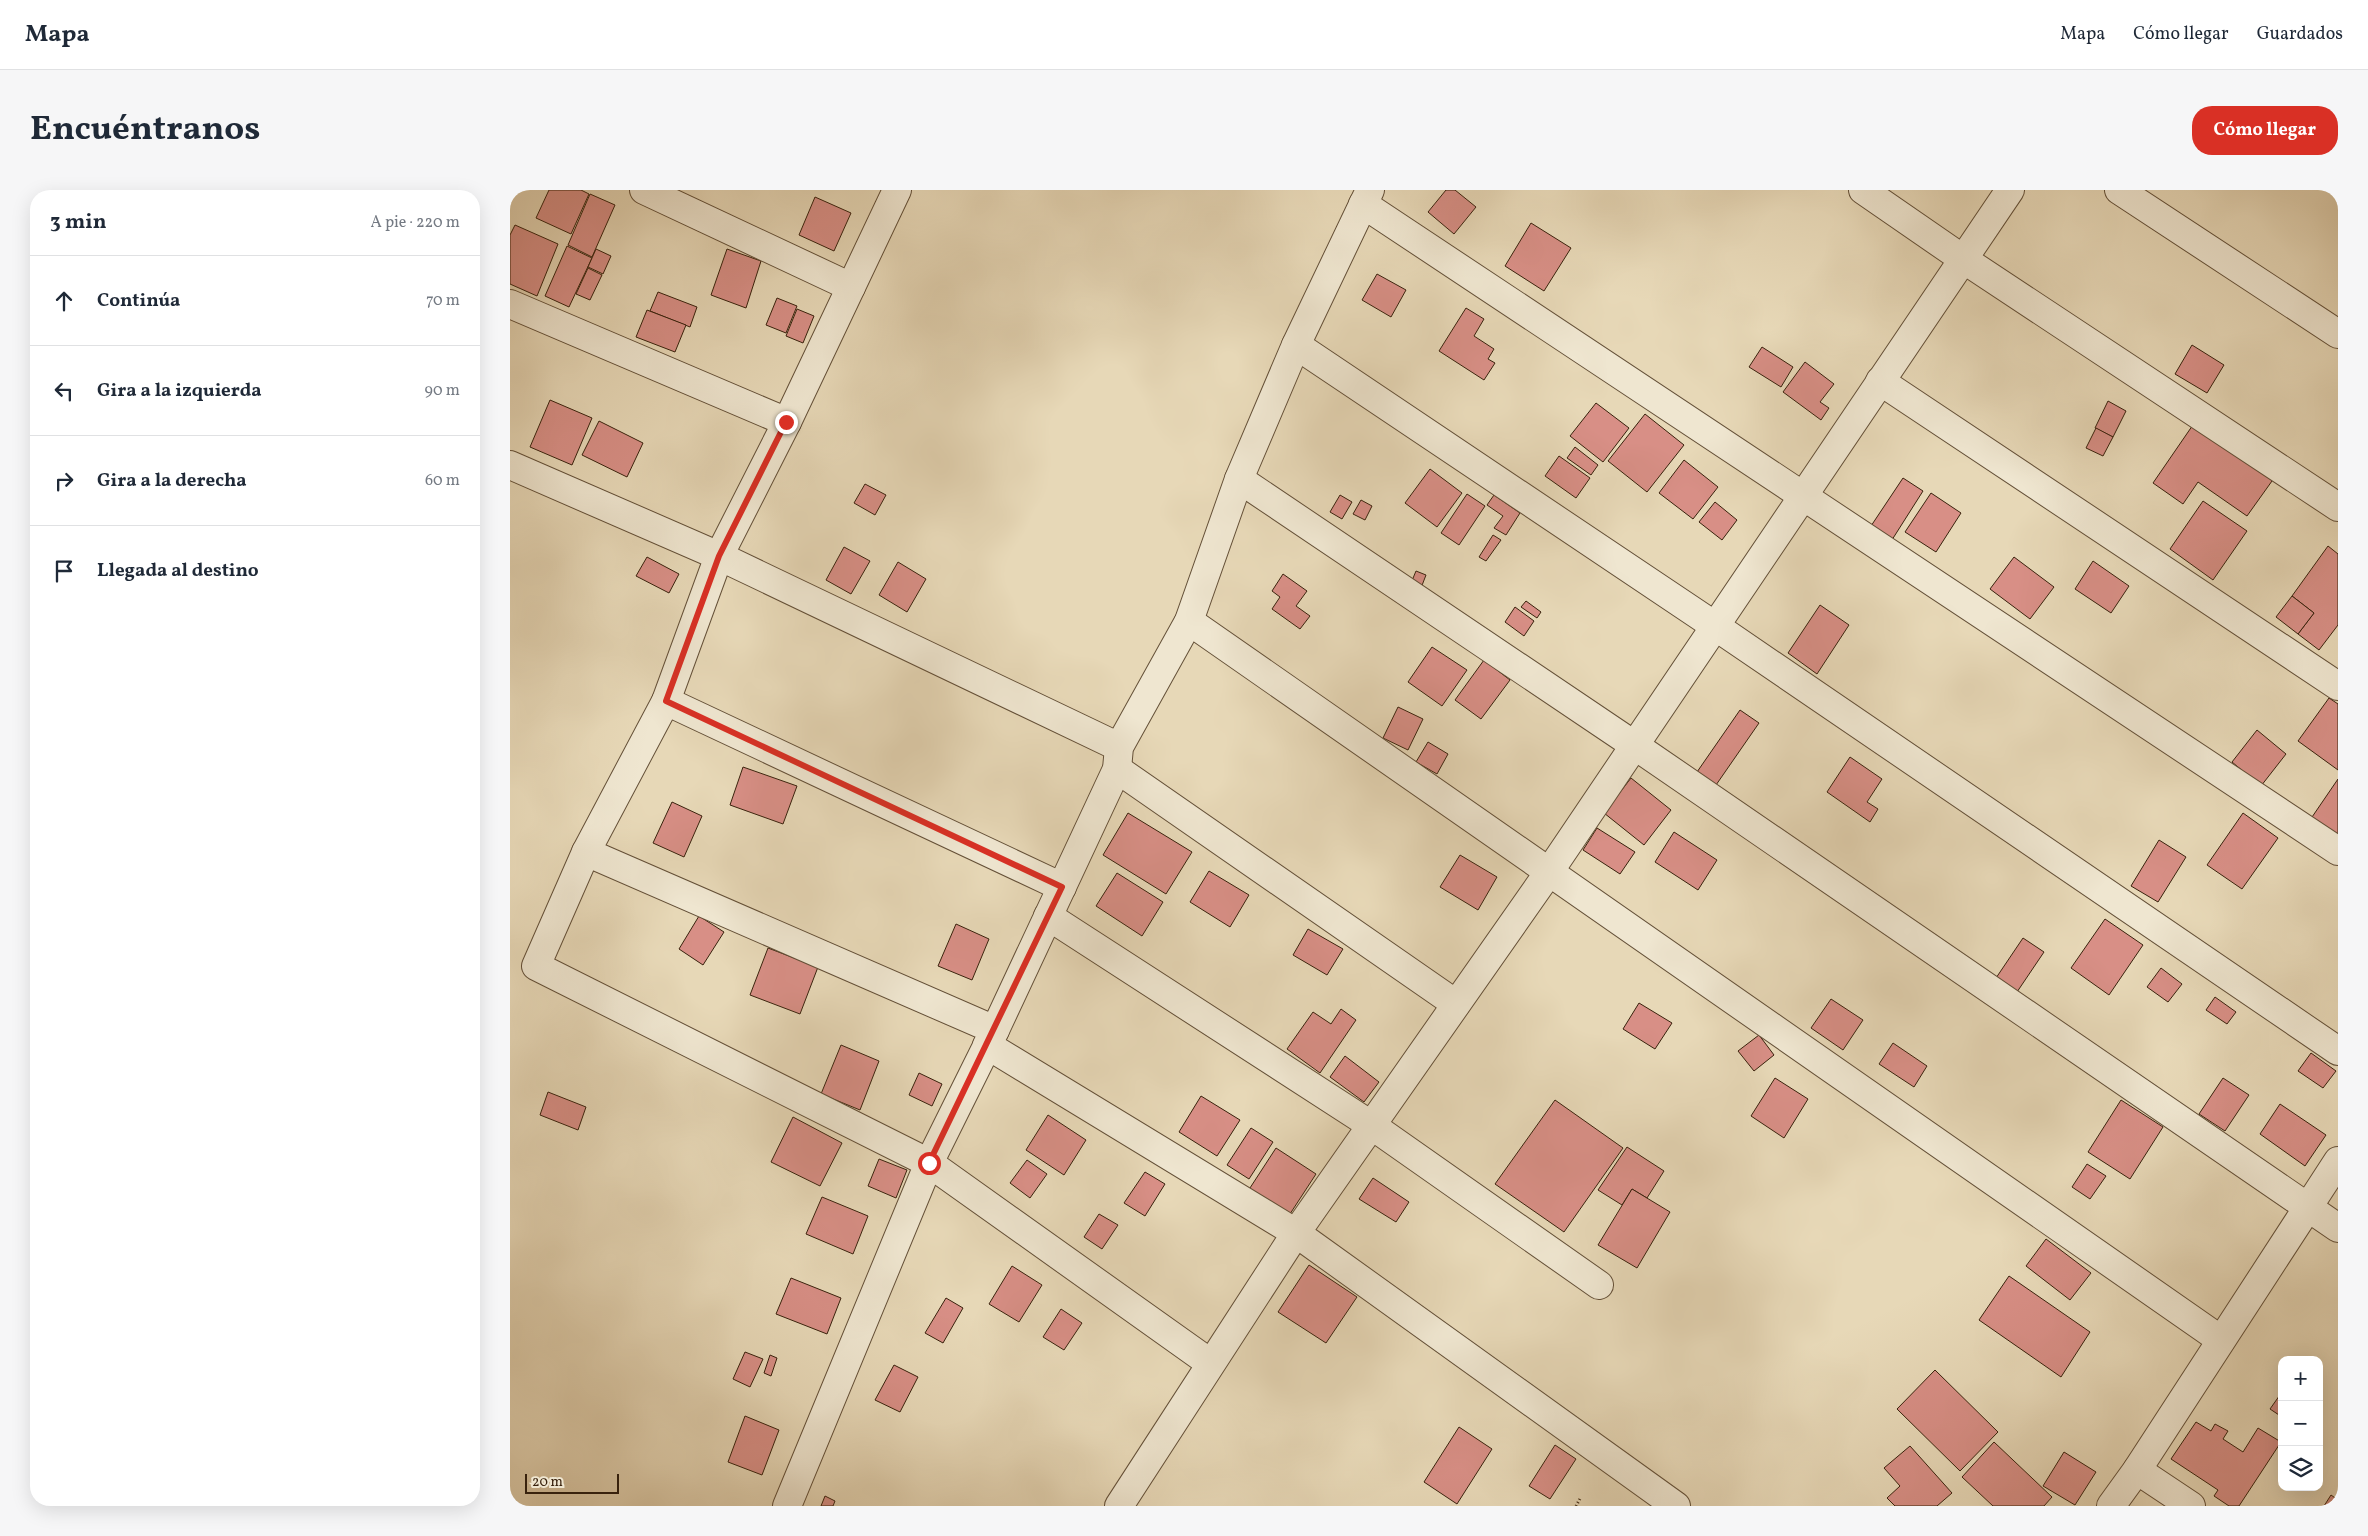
<!DOCTYPE html>
<html lang="es">
<meta charset="utf-8">
<style>
:root{--surface:#fff;--page:#f6f6f7;--text:#1f2937;--muted:#747a83;--line:#e0e1e3;--accent:#d93025}
body{margin:0;font-family:Vollkorn,serif;background:var(--page);color:var(--text)}
.controls{position:absolute;right:15px;bottom:15px;display:grid;overflow:hidden;border-radius:10px;box-shadow:0 5px 20px #0002}
.controls button{width:45px;height:45px;display:grid;place-items:center;padding:0;border:0;border-bottom:1px solid var(--line);background:var(--surface);color:var(--text);font:25px sans-serif}
.scale{position:absolute;left:15px;bottom:12px;width:94px;box-sizing:border-box;padding-left:5px;border:2px solid #39220d;border-top:0;font-size:14px;line-height:18px;white-space:nowrap;color:#39220d;-webkit-text-stroke:4px #efe6d0;paint-order:stroke}
.stop{position:absolute;width:15px;height:15px;margin:-11px;border:4px solid #d93025;border-radius:50%;background:#fff}
.stop.end{background:#d93025;border-color:#fff;box-shadow:0 1px 5px #0008}
.list{margin:0;padding:0;list-style:none}
h2{display:flex;justify-content:space-between;align-items:center;height:65px;margin:0;padding:0 20px;font-size:21px}
h2 small{font-size:16px;font-weight:400;color:var(--muted)}
.list li{display:grid;grid-template-columns:32px 1fr auto;gap:15px;align-items:center;box-sizing:border-box;height:90px;padding:0 20px;border-top:1px solid var(--line)}
.list b{display:block;font-size:19px;white-space:nowrap}
.list em{font-size:16px;font-style:normal;color:var(--muted)}
.icon{flex:none;width:28px;height:28px;fill:none;stroke:currentColor;stroke-width:2;stroke-linecap:round;stroke-linejoin:round}
.map{position:relative;flex:none;width:1828px;height:1316px;overflow:hidden;border-radius:20px}
header{display:flex;align-items:center;gap:30px;box-sizing:border-box;height:70px;padding:0 25px;background:var(--surface);border-bottom:1px solid var(--line)}
header strong{font-size:24px}
nav{display:flex;gap:28px;margin-inline-start:auto;font-size:18px}
.intro{display:flex;align-items:center;justify-content:space-between;box-sizing:border-box;height:120px;padding:0 30px}
h1{margin:0;font-size:35px}
.button{padding:12px 22px;border-radius:20px;background:var(--accent);color:#fff;font-size:18px;font-weight:700}
main{display:flex;gap:30px;padding:0 30px}
aside{flex:1;background:var(--surface);border-radius:20px;box-shadow:0 5px 20px #0002}
.map>svg:first-child{display:block}
.building{fill:#d88f86;stroke:#39220d}
.lines{fill:none;stroke-linecap:round;stroke-linejoin:round}
.minor-casing{stroke:#645038;stroke-width:30}
.path{stroke:#39220d;stroke-width:3;stroke-dasharray:1 2.5;stroke-linecap:butt}
.minor{stroke:#efe6d0;stroke-width:28}
.route{stroke:#d93025;stroke-width:6}
</style>
<header>
<strong>Mapa</strong>
<nav><a>Mapa</a><a>Cómo llegar</a><a>Guardados</a></nav>
</header>
<div class="intro"><h1>Encuéntranos</h1><a class="button">Cómo llegar</a></div>
<main>
<aside>
<h2>3 min<small>A pie · 220 m</small></h2>
<ul class="list">
<li><svg class="icon" aria-label="ahead" viewBox="0 0 24 24"><path d="M12 20V5M6 11l6-6 6 6"/></svg><div><b>Continúa</b></div><em>70 m</em></li>
<li><svg class="icon" aria-label="left" viewBox="0 0 24 24"><path d="M17 20v-9H6M10 6l-5 5 5 5"/></svg><div><b>Gira a la izquierda</b></div><em>90 m</em></li>
<li><svg class="icon" aria-label="right" viewBox="0 0 24 24"><path d="M7 20v-9h11M14 6l5 5-5 5"/></svg><div><b>Gira a la derecha</b></div><em>60 m</em></li>
<li><svg class="icon" aria-label="arrive" viewBox="0 0 24 24"><path d="M6 21V4h12l-3 4 3 4H6"/></svg><div><b>Llegada al destino</b></div></li>
</ul>
</aside>
<div class="map">
<svg width="1828" height="1316" viewBox="0 0 1828 1316">
<rect width="100%" height="100%" fill="#e7d8b7"/>
<filter id="stains"><feTurbulence type="fractalNoise" baseFrequency=".004" numOctaves="4"/><feColorMatrix values="0 0 0 0 .2 0 0 0 0 .09 0 0 0 0 .02 0 0 0 .5 -.17"/></filter>
<radialGradient id="worn" r=".72"><stop offset=".6" stop-color="#630" stop-opacity="0"/><stop offset="1" stop-color="#630" stop-opacity=".3"/></radialGradient>
<g class="building">
<polygon points="39,0 71,0 79,4 61,44 26,28"/>
<polygon points="936,0 945,0 966,17 944,44 918,22"/>
<polygon points="80,4 105,15 82,67 58,55"/>
<polygon points="305,7 341,23 324,61 289,45"/>
<polygon points="1021,33 1061,58 1034,101 995,76"/>
<polygon points="5,35 48,54 27,106 0,94 0,45"/>
<polygon points="57,56 82,68 59,117 35,106"/>
<polygon points="86,59 101,66 93,84 78,77"/>
<polygon points="217,59 251,71 236,118 201,105"/>
<polygon points="78,78 92,85 80,110 66,104"/>
<polygon points="867,84 896,100 881,127 852,110"/>
<polygon points="148,102 187,117 180,137 140,121"/>
<polygon points="267,108 287,116 276,143 256,135"/>
<polygon points="956,118 974,129 964,146 984,159 978,169 985,173 974,190 929,161"/>
<polygon points="287,119 304,126 293,153 276,146"/>
<polygon points="137,120 176,135 165,162 126,147"/>
<polygon points="1682,155 1714,175 1697,203 1665,184"/>
<polygon points="1252,157 1283,177 1271,197 1239,177"/>
<polygon points="1295,172 1324,194 1310,212 1319,218 1311,230 1273,202"/>
<polygon points="40,210 82,228 62,275 20,257"/>
<polygon points="1598,211 1616,221 1603,247 1585,238"/>
<polygon points="1086,213 1119,238 1093,272 1060,246"/>
<polygon points="1135,224 1174,255 1137,302 1098,271"/>
<polygon points="1687,229 1767,284 1737,326 1688,292 1673,314 1643,293"/>
<polygon points="89,231 133,253 117,287 72,265"/>
<polygon points="1586,238 1603,247 1593,266 1576,258"/>
<polygon points="1065,257 1088,275 1081,285 1057,268"/>
<polygon points="1049,266 1080,288 1066,308 1035,286"/>
<polygon points="1174,270 1208,297 1183,329 1149,303"/>
<polygon points="920,279 952,303 927,337 895,313"/>
<polygon points="1393,288 1413,301 1380,353 1359,339"/>
<polygon points="355,294 376,305 365,325 344,313"/>
<polygon points="1421,303 1451,323 1426,362 1395,342"/>
<polygon points="957,304 975,316 949,355 931,343"/>
<polygon points="830,305 842,312 832,329 820,322"/>
<polygon points="984,305 1010,323 996,345 984,338 993,326 977,315"/>
<polygon points="851,310 862,316 855,330 843,324"/>
<polygon points="1693,311 1737,341 1703,390 1660,359"/>
<polygon points="1205,312 1227,330 1212,350 1189,332"/>
<polygon points="983,345 991,350 976,371 969,367"/>
<polygon points="1818,356 1828,364 1828,435 1809,460 1788,444 1804,423 1782,406"/>
<polygon points="334,357 360,371 341,404 316,390"/>
<polygon points="137,367 169,384 159,403 126,386"/>
<polygon points="1504,367 1544,397 1520,429 1480,399"/>
<polygon points="1583,371 1619,396 1601,423 1565,399"/>
<polygon points="388,372 416,389 397,422 369,405"/>
<polygon points="906,381 916,385 911,398 901,393"/>
<polygon points="773,384 797,401 786,416 800,426 790,439 762,419 770,407 762,401"/>
<polygon points="1782,406 1804,423 1788,444 1766,427"/>
<polygon points="1016,411 1031,422 1027,428 1011,417"/>
<polygon points="1310,415 1339,435 1307,484 1278,463"/>
<polygon points="1005,417 1024,431 1014,446 995,432"/>
<polygon points="922,457 957,480 932,516 898,492"/>
<polygon points="974,470 1000,490 971,529 945,510"/>
<polygon points="1819,508 1828,514 1828,580 1788,551"/>
<polygon points="888,517 913,529 898,560 873,548"/>
<polygon points="1230,520 1249,533 1206,595 1187,582"/>
<polygon points="1747,540 1776,564 1751,596 1722,572"/>
<polygon points="918,552 938,564 927,584 906,572"/>
<polygon points="1340,567 1372,589 1357,612 1368,619 1360,632 1317,602"/>
<polygon points="233,577 287,596 273,634 220,615"/>
<polygon points="1121,588 1161,620 1134,655 1094,623"/>
<polygon points="1828,589 1828,649 1800,630"/>
<polygon points="162,612 192,626 174,667 143,653"/>
<polygon points="618,623 682,662 656,704 593,665"/>
<polygon points="1733,623 1768,648 1732,699 1697,675"/>
<polygon points="1087,638 1125,662 1110,684 1073,660"/>
<polygon points="1164,642 1207,670 1188,700 1145,672"/>
<polygon points="1649,650 1676,667 1648,712 1621,696"/>
<polygon points="950,665 987,687 968,720 930,697"/>
<polygon points="699,681 739,705 720,737 680,712"/>
<polygon points="607,683 653,712 632,746 586,716"/>
<polygon points="189,726 214,742 193,775 169,759"/>
<polygon points="1595,729 1633,755 1599,805 1561,778"/>
<polygon points="446,734 479,749 462,790 428,776"/>
<polygon points="798,739 833,759 817,785 783,765"/>
<polygon points="1513,748 1534,762 1507,802 1486,788"/>
<polygon points="258,758 308,777 290,824 240,805"/>
<polygon points="1651,778 1672,794 1658,812 1637,797"/>
<polygon points="1705,807 1726,822 1717,834 1696,820"/>
<polygon points="1321,809 1353,830 1333,860 1301,838"/>
<polygon points="1129,813 1162,833 1145,859 1113,839"/>
<polygon points="831,819 846,830 810,883 777,859 803,822 821,834"/>
<polygon points="1249,845 1264,865 1244,881 1228,861"/>
<polygon points="1383,853 1417,876 1404,897 1369,874"/>
<polygon points="331,855 369,871 350,920 311,904"/>
<polygon points="1801,863 1826,881 1813,898 1788,881"/>
<polygon points="835,866 869,892 854,912 820,887"/>
<polygon points="409,883 432,894 422,916 399,905"/>
<polygon points="1265,888 1298,909 1274,948 1241,926"/>
<polygon points="1713,888 1739,905 1715,941 1689,924"/>
<polygon points="38,902 76,917 68,940 30,925"/>
<polygon points="691,906 730,930 707,966 669,942"/>
<polygon points="1045,910 1113,958 1054,1042 985,994"/>
<polygon points="1611,910 1653,937 1620,989 1578,962"/>
<polygon points="1770,914 1816,945 1795,976 1750,944"/>
<polygon points="538,925 576,950 554,985 516,960"/>
<polygon points="283,927 332,953 310,996 261,972"/>
<polygon points="741,938 763,952 739,989 717,975"/>
<polygon points="1117,957 1154,981 1137,1008 1122,999 1112,1015 1088,1000"/>
<polygon points="766,958 806,984 778,1027 738,1001"/>
<polygon points="369,969 397,980 386,1008 358,996"/>
<polygon points="517,970 537,984 520,1008 500,993"/>
<polygon points="1577,974 1596,986 1580,1009 1562,997"/>
<polygon points="635,982 655,994 635,1026 614,1013"/>
<polygon points="863,988 899,1012 886,1032 849,1009"/>
<polygon points="1122,999 1160,1022 1127,1078 1088,1055"/>
<polygon points="312,1007 358,1026 343,1064 296,1044"/>
<polygon points="589,1024 608,1035 592,1059 574,1047"/>
<polygon points="1536,1049 1581,1083 1560,1110 1516,1076"/>
<polygon points="799,1075 847,1107 816,1153 768,1122"/>
<polygon points="502,1076 532,1095 509,1132 479,1114"/>
<polygon points="1499,1086 1580,1142 1551,1187 1469,1130"/>
<polygon points="281,1088 331,1108 317,1144 266,1124"/>
<polygon points="436,1108 453,1118 433,1153 415,1143"/>
<polygon points="551,1119 572,1133 554,1160 533,1147"/>
<polygon points="235,1162 253,1169 240,1197 223,1189"/>
<polygon points="260,1165 267,1168 261,1186 254,1183"/>
<polygon points="384,1175 408,1187 390,1222 365,1210"/>
<polygon points="1425,1180 1488,1242 1450,1281 1387,1219"/>
<polygon points="1772,1202 1772,1227 1760,1219"/>
<polygon points="235,1226 269,1240 252,1285 218,1272"/>
<polygon points="1686,1232 1701,1241 1705,1234 1718,1241 1713,1249 1733,1262 1748,1238 1771,1252 1729,1316 1719,1316 1704,1306 1708,1300 1661,1269"/>
<polygon points="949,1237 982,1259 947,1314 914,1292"/>
<polygon points="1484,1252 1542,1307 1534,1316 1483,1316 1452,1287"/>
<polygon points="1045,1255 1066,1269 1040,1309 1019,1296"/>
<polygon points="1400,1256 1442,1303 1427,1316 1385,1316 1377,1308 1390,1296 1374,1278"/>
<polygon points="1554,1262 1586,1282 1565,1315 1533,1296"/>
<polygon points="1821,1305 1828,1310 1828,1316 1814,1316"/>
<polygon points="315,1306 325,1311 323,1316 311,1316"/>
</g>
<g class="lines">
<g class="minor-casing">
<g id="minor">
<polyline points="134,0 341,97"/>
<polyline points="387,0 277,232 209,366 156,511 76,662 26,776 419,973 700,1173"/>
<polyline points="1353,0 1453,69 1828,317"/>
<polyline points="1609,0 1828,144"/>
<polyline points="853,14 1828,661"/>
<polyline points="0,114 277,232"/>
<polyline points="786,155 1205,436 1828,861"/>
<polyline points="1370,191 1828,496"/>
<polyline points="0,275 209,366 609,557"/>
<polyline points="729,289 1124,555 1828,1038"/>
<polyline points="679,431 1711,1150"/>
<polyline points="156,511 552,697"/>
<polyline points="607,579 946,814"/>
<polyline points="76,662 485,840"/>
<polyline points="538,726 861,935 1089,1095"/>
<polyline points="477,855 786,1043 1166,1316"/>
<polyline points="1627,1280 1681,1316"/>
<polyline points="277,1316 419,973 485,840 607,579 609,557 679,431 729,289 786,155 860,0"/>
<polyline points="609,1316 786,1043 1039,682 1500,0"/>
<polyline points="1601,1316 1627,1280 1828,971"/>
</g>
</g>
<polyline class="path" points="1066,1316 1071,1307"/>
<use href="#minor" class="minor"/>
</g>
<g class="lines">
<polyline class="route" points="276,232 209,366 156,511 552,697 419,973"/>
</g>
<rect width="100%" height="100%" filter="url(#stains)"/>
<rect width="100%" height="100%" fill="url(#worn)"/>
</svg>
<div class="controls">
<button>+</button>
<button>−</button>
<button><svg class="icon" aria-label="layers" viewBox="0 0 24 24"><path d="M12 4l9 5-9 5-9-5zM3 14l9 5 9-5"/></svg></button>
</div>
<div class="scale">20 m</div>
<div class="stop" style="left:419px;top:973px"></div>
<div class="stop end" style="left:276px;top:232px"></div>
</div>
</main>
